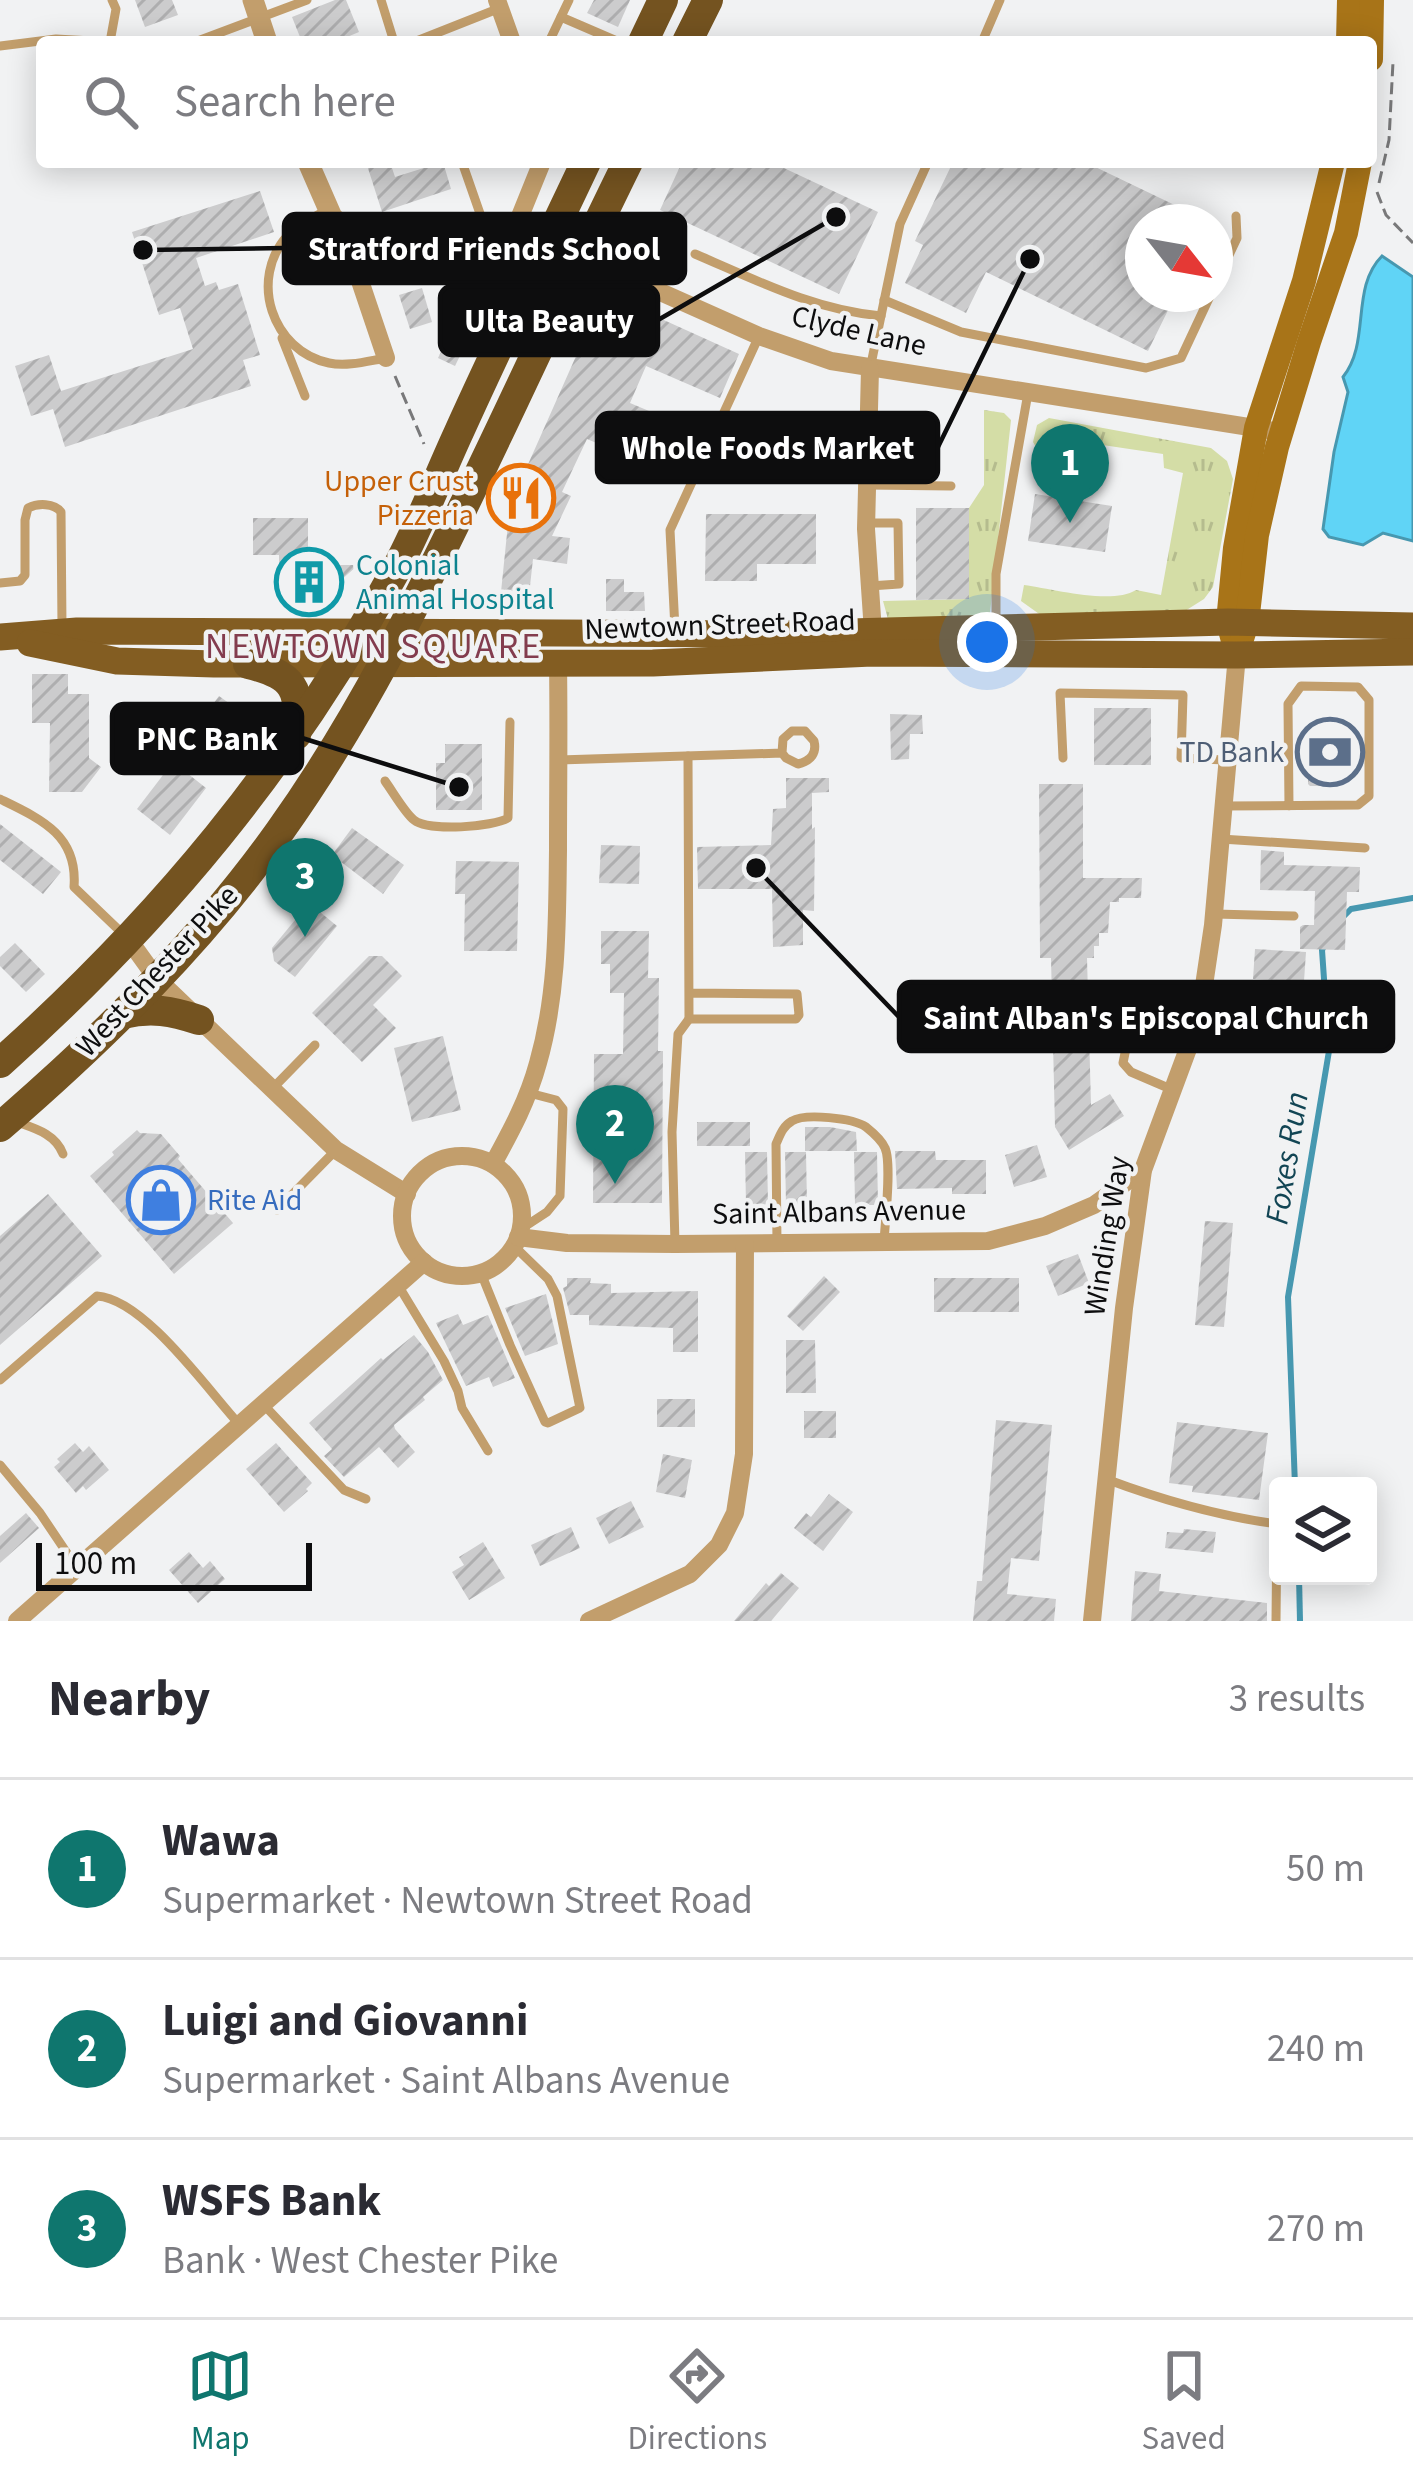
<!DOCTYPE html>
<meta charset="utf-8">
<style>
:root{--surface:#fff;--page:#f2f2f3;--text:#2b2b33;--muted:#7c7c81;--line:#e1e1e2;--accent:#0f766e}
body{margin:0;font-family:"Source Sans 3",sans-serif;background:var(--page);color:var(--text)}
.controls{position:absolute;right:36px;bottom:36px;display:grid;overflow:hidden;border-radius:12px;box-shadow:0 6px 30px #0003}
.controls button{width:108px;height:108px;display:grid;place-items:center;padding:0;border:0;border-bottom:3px solid var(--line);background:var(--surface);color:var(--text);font:60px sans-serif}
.compass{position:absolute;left:1125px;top:204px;width:108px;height:108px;border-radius:50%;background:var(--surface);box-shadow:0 6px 30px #0003;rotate:121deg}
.scale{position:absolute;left:36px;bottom:30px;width:276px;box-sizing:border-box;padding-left:12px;border:6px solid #0d0d0e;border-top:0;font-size:33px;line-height:42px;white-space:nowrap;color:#0d0d0e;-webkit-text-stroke:9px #f1f2f3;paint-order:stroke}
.you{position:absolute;left:987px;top:642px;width:42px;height:42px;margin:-30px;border:9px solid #fff;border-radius:50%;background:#1a73e8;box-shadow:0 0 0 18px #1a73e833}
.badge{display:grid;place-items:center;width:78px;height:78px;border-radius:50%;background:var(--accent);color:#fff;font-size:39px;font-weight:700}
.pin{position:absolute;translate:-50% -99px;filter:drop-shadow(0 3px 6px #0008)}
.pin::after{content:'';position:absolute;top:63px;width:42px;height:36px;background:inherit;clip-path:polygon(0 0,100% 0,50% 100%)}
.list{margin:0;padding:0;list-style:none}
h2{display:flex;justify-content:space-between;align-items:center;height:156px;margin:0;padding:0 48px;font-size:51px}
h2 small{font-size:39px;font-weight:400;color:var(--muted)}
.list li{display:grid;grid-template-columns:78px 1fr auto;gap:36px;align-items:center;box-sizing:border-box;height:180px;padding:0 48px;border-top:3px solid var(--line)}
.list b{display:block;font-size:45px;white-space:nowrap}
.list p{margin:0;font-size:39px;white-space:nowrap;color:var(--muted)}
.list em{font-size:39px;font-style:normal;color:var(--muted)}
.icon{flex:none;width:66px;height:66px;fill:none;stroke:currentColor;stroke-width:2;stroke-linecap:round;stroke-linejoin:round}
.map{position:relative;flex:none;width:1413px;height:1621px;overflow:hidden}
.search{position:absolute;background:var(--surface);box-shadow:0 6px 30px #0003;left:36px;right:36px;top:36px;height:132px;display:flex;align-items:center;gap:30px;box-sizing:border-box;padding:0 42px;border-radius:12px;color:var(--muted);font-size:45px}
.sheet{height:696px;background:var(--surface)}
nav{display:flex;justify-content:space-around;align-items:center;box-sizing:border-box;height:168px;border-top:3px solid var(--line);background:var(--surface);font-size:33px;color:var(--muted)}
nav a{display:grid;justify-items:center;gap:6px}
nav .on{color:var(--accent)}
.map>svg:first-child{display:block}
.grass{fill:url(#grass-tufts)}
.water{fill:#60d4f6;stroke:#4798b0;stroke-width:3}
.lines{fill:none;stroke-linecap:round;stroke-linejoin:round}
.stream{stroke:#4798b0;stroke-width:6}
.building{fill:url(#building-hatch)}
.path{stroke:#79797a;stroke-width:3;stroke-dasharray:12 6;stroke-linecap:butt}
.service{stroke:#c29e6c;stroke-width:9}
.minor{stroke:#c29e6c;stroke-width:18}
.tertiary{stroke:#c29e6c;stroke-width:21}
.secondary{stroke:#a87418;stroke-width:24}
.primary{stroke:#835d22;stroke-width:27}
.trunk{stroke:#745320;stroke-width:30}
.labels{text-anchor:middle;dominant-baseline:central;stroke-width:9;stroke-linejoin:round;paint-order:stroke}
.street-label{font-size:30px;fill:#0d0d0e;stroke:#f1f2f3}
.food-label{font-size:30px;fill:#c56008;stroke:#f1f2f3;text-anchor:end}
.culture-label{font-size:30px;fill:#0d838f;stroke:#f1f2f3;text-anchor:start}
.service-label{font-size:30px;fill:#4e5e75;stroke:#f1f2f3;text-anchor:end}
.shop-label{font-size:30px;fill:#366cbe;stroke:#f1f2f3;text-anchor:start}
.water-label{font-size:33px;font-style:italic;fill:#124554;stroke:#f1f2f3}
.quarter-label{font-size:36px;letter-spacing:3px;fill:#833c4e;stroke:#f1f2f3}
.leader{fill:none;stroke:#0d0d0e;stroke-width:4.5}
.callout-dot{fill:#0d0d0e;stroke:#f1f2f3;stroke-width:4.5}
.callout{fill:#0d0d0e;stroke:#0d0d0e;stroke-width:4.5}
.callout-label{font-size:33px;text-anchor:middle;font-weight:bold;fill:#fff}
</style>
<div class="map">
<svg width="1413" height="1621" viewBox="0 0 1413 1621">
<defs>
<pattern id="grass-tufts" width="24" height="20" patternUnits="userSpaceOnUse" patternTransform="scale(3)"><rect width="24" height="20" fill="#d4dda6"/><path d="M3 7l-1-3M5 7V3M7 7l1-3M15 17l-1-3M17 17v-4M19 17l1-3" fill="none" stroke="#b5bc8e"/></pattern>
<pattern id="building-hatch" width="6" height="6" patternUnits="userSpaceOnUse" patternTransform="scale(3)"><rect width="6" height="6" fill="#cccccd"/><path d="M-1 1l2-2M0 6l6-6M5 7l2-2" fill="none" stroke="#aeaeaf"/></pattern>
</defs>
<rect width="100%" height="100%" fill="#f1f2f3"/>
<g class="grass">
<polygon points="984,410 1004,413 1011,420 990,613 978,617 888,619 883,601 969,599 969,508 984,485"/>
<path d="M1049,418L1211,448L1227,461L1233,479L1213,587L1204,599L1185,611L1042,616L1021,601L1024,585C1053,589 1112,605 1136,590L1161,595L1183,473L1164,468L1163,454L1049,437L1045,450L1037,449L1033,442L1037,425Z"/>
</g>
<path class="water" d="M1382,256L1413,277V541L1383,533L1363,545L1329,537L1323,529L1334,452L1348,392L1343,377C1371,342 1350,288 1382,256Z"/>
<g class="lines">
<g class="stream">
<polyline points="1343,917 1351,909 1413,898"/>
<polyline points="1295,1486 1288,1297 1329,1051 1322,950 1326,943"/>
<polyline points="1299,1576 1300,1621"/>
</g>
</g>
<g class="building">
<polygon points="135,0 172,0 178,15 145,27"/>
<polygon points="335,0 346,0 359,32 347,37 349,42 302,42 292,17"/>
<polygon points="594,0 630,0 618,27 587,13"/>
<polygon points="366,162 390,162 395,177 443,162 451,189 382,212"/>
<polygon points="682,162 771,162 878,212 839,294 660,210"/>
<polygon points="953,162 1085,162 1210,222 1143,222 1143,294 1176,294 1148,351 986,272 966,313 905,283 923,245 915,241"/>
<polygon points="260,191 274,232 196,258 205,286 216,282 219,290 238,284 260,355 243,360 251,386 65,447 53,409 31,416 15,366 49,355 61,391 193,349 180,308 159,315 132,232"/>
<polygon points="422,288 432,322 410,329 399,295"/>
<polygon points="604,293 739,354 720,398 646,366 630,403 692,429 672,475 587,439 562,492 571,496 552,536 570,538 567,564 533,559 529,595 501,592 509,514 506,514"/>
<polygon points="459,315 476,323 455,366 438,358"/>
<polygon points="1035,494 1112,506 1105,552 1028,541"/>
<polygon points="916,508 969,508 969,599 916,600"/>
<polygon points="706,514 816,514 816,564 757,564 757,581 705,581"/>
<polygon points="253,518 308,518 308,565 358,565 331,589 279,589 279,555 253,555"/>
<polygon points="606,579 624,579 624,592 644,592 645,611 606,611"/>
<polygon points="32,674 68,674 68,694 89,694 89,758 101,767 82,792 49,792 50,723 32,723"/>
<polygon points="219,696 240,711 211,750 190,735"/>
<rect x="1094" y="708" width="57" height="57"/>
<polygon points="890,714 922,715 923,734 910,734 909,759 891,760"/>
<polygon points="1308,724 1352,724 1353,779 1334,779 1334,786 1310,786 1308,784"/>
<polygon points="445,744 482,744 482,810 436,810 436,763 445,763"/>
<polygon points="173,762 206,788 170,835 137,809"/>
<polygon points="786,778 829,778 829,792 812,793 812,829 815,827 814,911 803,910 803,945 773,947 772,889 698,889 697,847 771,845 773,809 786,808"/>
<polygon points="1039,784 1083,784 1083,878 1142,878 1141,898 1119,898 1119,902 1110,902 1108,933 1099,933 1099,946 1094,946 1094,958 1087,958 1091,1105 1110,1094 1124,1116 1069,1150 1055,1127 1051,958 1040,958"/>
<polygon points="0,824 61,872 43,894 0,860"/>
<polygon points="352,828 404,865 383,894 332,855"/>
<polygon points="601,845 640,846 639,884 599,883"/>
<polygon points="1261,850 1284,852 1284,865 1360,867 1359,892 1347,892 1345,950 1300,949 1300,927 1303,925 1314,925 1315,891 1260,890"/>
<polygon points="456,861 519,862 517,951 464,951 465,894 455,894"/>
<polygon points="309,903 337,926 295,977 274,961 272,948"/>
<polygon points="601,931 649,931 648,978 659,978 658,1051 663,1051 662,1203 593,1203 594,1054 623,1054 624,993 610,993 610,964 601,964"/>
<polygon points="15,943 45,974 26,992 0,966 0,957"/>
<polygon points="1255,949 1306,952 1304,981 1253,979"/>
<polygon points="369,956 382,956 402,976 373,1005 396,1028 362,1062 312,1013"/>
<polygon points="443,1036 461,1110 412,1122 394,1048"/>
<rect x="697" y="1122" width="53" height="24"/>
<polygon points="805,1127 830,1127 856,1132 857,1151 805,1151"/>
<polygon points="137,1130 140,1133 161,1134 180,1156 178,1159 233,1223 174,1274 90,1176 114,1155 112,1152"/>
<polygon points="1037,1145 1047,1177 1014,1187 1005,1155"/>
<polygon points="895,1151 935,1151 936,1160 986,1160 986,1194 952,1194 952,1188 897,1189"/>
<polygon points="745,1152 767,1152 768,1205 746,1205"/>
<polygon points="785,1152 806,1152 807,1205 786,1205"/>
<polygon points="854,1152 877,1152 878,1205 855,1205"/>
<polygon points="48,1194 102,1256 0,1345 0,1236"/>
<polygon points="1205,1221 1233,1223 1224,1327 1195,1325"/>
<polygon points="1078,1254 1089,1283 1058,1296 1046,1266"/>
<polygon points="824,1276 840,1292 803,1331 787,1316"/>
<polygon points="567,1278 591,1278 590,1283 611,1284 611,1293 698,1291 698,1352 673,1352 673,1328 589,1325 589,1315 570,1315 563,1288 567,1286"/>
<rect x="934" y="1278" width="85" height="34"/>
<polygon points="546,1294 558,1344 525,1356 505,1308"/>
<polygon points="458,1314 463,1325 488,1315 515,1378 493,1387 489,1377 466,1386 436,1323"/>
<polygon points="414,1335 428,1352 443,1380 423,1397 425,1400 394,1425 395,1429 415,1452 398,1468 379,1447 344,1477 324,1456 332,1449 309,1423 381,1358 383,1360"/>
<polygon points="786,1340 815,1340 816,1393 786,1393"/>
<rect x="657" y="1399" width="38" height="28"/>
<rect x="804" y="1411" width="32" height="27"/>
<polygon points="996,1420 1052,1425 1039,1561 1011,1558 1007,1594 1056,1599 1054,1621 973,1621 977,1581 982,1581"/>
<polygon points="1177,1422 1268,1433 1259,1500 1192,1492 1193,1486 1169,1483"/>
<polygon points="75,1443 83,1452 89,1446 109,1470 86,1490 83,1486 76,1493 54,1467 60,1462 57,1459"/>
<polygon points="276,1443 312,1483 306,1489 308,1491 284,1512 246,1469"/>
<polygon points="663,1454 692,1460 685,1498 656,1492"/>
<polygon points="829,1494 853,1512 823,1551 794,1528 806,1513 811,1517"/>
<polygon points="631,1501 644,1527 609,1544 596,1518"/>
<polygon points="26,1513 39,1528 0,1563 0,1536"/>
<polygon points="571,1527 580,1548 540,1566 531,1545"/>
<polygon points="1184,1529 1216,1532 1213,1553 1165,1548 1167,1532 1183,1533"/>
<polygon points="483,1542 505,1578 469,1600 452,1572 464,1565 459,1557"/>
<polygon points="189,1552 203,1568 210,1561 225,1579 198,1603 169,1570"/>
<polygon points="1135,1571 1161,1574 1159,1591 1267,1603 1267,1621 1131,1621"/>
<polygon points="781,1573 799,1588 771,1621 734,1621 766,1583 769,1586"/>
</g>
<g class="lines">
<g class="path">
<polyline points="1379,183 1389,140 1393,62"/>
<polyline points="1377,192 1386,215 1413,243"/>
<polyline points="395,376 424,444"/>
</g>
<g class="service">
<polyline points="381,0 394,42"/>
<polyline points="561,17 619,42"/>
<polyline points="110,42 116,9 112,0"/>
<polyline points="195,42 307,0"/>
<polyline points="414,42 500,8"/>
<polyline points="549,42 569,0"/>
<polyline points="982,42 1000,0"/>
<polyline points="0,46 56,39 110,42"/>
<polyline points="462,162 484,225"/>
<path d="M328,209C315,217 299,224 288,235C248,279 272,351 329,363C347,367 368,361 386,358"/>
<path d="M695,254C756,280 814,310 881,316"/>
<polyline points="1215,285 1237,238 1236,216"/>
<polyline points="884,300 961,332 1146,368 1181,358 1211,294"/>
<polyline points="282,338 305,396"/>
<polyline points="870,369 900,224 928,162"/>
<polyline points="867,485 951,486"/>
<polyline points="868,523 898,523 899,584 870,586"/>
<path d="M0,583L20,581L25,575V520L28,508C38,503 54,503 61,512L62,627"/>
<polyline points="996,625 996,574 1028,393"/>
<polyline points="675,629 670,530 759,336"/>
<polyline points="688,756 689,1019 796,1019 799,1015 797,994 690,993"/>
<polyline points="1063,758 1060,693 1183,695 1181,758 1225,760"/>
<path d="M559,760L782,753L786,758L798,764C811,761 817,753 814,741L805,731H792L783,739L782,753"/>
<path d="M385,781C393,792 405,813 414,820C429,832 493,827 508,818L510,722"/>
<path d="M0,799C41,819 78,835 74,887L122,933"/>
<polyline points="1223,806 1358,805 1369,796 1369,700 1358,687 1301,686 1288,704 1289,806"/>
<polyline points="1221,839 1365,848"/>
<polyline points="1215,914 1294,916"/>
<polyline points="273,1088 315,1045"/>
<polyline points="1173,1090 1131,1072 1123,1063 1136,999 1203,994"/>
<path d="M14,1121C33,1128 55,1133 63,1154"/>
<polyline points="277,1210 336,1150"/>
<polyline points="521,1229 547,1212 560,1196 563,1109 556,1100 529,1093"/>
<polyline points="675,1244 672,1132 678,1034 689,1019"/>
<path d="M777,1244L776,1144C780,1135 783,1126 792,1121C805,1113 853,1118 866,1127C871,1131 882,1141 885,1148C892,1163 885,1222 884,1242"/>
<polyline points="481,1273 510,1345 545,1422 548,1423 580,1408 557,1296 548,1279 514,1246"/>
<polyline points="398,1285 444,1361 458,1391 462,1408 488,1451"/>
<path d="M0,1380L97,1296C144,1299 207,1389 239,1424"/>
<polyline points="263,1404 344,1490 366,1499"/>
<polyline points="0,1465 40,1513 77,1568"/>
<path d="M1106,1479C1162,1500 1218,1516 1277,1524L1276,1621"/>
</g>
<g class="minor">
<polyline points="497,0 512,42"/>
<polyline points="512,236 542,162"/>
<polyline points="359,242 357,272 386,358"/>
<polyline points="582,257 759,336 831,361 1281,432"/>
<polyline points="870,369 866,529 873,632"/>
<polyline points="129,940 157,979 336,1150 407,1194"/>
<circle cx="462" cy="1216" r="60"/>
<path d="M493,1164C511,1131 528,1100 538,1063C558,993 557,922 558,850C558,788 559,726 558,664"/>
<polyline points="518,1237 567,1243 675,1244 988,1241 1045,1226 1094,1205 1143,1170"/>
<polyline points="17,1621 424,1262"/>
<polyline points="589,1621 690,1574 719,1545 735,1513 744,1454 745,1244"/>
<polyline points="1092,1621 1124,1308 1143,1170 1199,1019 1213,925 1237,655"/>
</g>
<g class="tertiary">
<polyline points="253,0 267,42"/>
<polyline points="308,162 332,217 359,242 392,249 464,230 484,228 582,257"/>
</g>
<g class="secondary">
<polyline points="1348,42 1349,0"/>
<polyline points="1371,59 1372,0"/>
<polyline points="1233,641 1228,622 1235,548 1256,428 1304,281 1333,162"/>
<polyline points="1237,655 1247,623 1257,535 1277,447 1309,342 1346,233 1360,162"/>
</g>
<g class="primary">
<polyline points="0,637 77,631 774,634 1228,622 1413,626"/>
<polyline points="30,643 117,661 214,664 653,663 872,653 1237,655 1413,652"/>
</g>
<g class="trunk">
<polyline points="643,42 663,0"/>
<polyline points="687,42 708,0"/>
<path d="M248,664C294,675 302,689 296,735"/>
<path d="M123,1014C151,1007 172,1011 199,1020"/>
<path d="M0,1063C162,918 288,766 393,575C418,530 436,482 458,434C499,343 543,253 586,162"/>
<path d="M0,1127C103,1038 201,942 280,831C360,719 420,597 479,474C529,370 577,265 628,162"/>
</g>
</g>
<defs>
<g id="restaurant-ring" transform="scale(3.45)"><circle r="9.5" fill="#f1f2f3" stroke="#e8710a" stroke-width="1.5"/><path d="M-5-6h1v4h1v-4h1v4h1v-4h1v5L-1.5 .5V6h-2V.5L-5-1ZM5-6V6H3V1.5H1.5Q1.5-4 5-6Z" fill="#e8710a"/></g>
<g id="building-ring" transform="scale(3.45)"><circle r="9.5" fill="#f1f2f3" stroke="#0f9aa8" stroke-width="1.5"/><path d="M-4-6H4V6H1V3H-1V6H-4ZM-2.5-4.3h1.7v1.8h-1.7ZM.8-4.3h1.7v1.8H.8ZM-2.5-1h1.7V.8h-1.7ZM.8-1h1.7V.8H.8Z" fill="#0f9aa8"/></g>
<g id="bank-ring" transform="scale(3.45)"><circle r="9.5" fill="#f1f2f3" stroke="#5c6f8a" stroke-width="1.5"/><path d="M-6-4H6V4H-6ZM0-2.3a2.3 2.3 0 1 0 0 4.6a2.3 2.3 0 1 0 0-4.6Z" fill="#5c6f8a"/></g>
<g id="shop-ring" transform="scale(3.45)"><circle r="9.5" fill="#f1f2f3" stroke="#3f7fe0" stroke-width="1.5"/><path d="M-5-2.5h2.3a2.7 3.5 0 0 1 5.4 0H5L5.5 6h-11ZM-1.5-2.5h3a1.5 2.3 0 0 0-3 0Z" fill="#3f7fe0"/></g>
</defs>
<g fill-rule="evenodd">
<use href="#restaurant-ring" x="521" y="498"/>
<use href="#building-ring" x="309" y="582"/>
<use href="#bank-ring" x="1330" y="752"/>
<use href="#shop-ring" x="161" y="1200"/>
</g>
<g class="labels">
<g class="street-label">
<text transform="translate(859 331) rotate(13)">Clyde Lane</text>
<text transform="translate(720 625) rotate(-2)">Newtown Street Road</text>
<text transform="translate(157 971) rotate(-47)">West Chester Pike</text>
<text transform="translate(839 1212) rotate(-1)">Saint Albans Avenue</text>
<text transform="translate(1107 1236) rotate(-81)">Winding Way</text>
</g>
<g class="food-label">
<text x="474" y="481">Upper Crust<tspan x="474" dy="34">Pizzeria</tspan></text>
</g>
<g class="culture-label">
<text x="356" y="565">Colonial<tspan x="356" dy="34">Animal Hospital</tspan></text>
</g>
<g class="service-label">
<text x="1284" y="752">TD Bank</text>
</g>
<g class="shop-label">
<text x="207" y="1200">Rite Aid</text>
</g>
<g class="water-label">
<text transform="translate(1287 1158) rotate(-81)">Foxes Run</text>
</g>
<g class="quarter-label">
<text x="374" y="646">NEWTOWN SQUARE</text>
</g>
</g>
<path class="leader" d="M143 250L284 248M836 217L658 320M1030 259L938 447M459 787L302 738M756 868L899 1017"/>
<g class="callout-dot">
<circle cx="143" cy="250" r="12"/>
<circle cx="836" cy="217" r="12"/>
<circle cx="1030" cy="259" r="12"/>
<circle cx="459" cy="787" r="12"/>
<circle cx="756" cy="868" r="12"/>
</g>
<g class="callout">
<rect x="284" y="214" width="401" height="69" rx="12"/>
<rect x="440" y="286" width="218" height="69" rx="12"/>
<rect x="597" y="413" width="341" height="69" rx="12"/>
<rect x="112" y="704" width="190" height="69" rx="12"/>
<rect x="899" y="982" width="494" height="69" rx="12"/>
</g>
<g class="callout-label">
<text x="484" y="260">Stratford Friends School</text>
<text x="549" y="332">Ulta Beauty</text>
<text x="768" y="459">Whole Foods Market</text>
<text x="207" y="750">PNC Bank</text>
<text x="1146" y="1029">Saint Alban's Episcopal Church</text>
</g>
</svg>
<div class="controls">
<button><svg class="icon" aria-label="layers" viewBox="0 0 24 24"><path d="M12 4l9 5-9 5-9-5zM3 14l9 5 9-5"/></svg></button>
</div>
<svg class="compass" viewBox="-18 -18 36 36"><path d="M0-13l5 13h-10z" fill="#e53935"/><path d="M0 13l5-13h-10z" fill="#7c7c81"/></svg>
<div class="scale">100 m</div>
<div class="you"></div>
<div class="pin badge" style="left:1070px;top:523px">1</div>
<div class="pin badge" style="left:615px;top:1184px">2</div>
<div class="pin badge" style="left:305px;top:937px">3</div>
<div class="search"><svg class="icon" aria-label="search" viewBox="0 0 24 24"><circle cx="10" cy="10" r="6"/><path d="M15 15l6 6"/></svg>Search here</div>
</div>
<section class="sheet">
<h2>Nearby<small>3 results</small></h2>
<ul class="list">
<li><span class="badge">1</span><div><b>Wawa</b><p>Supermarket · Newtown Street Road</p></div><em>50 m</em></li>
<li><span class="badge">2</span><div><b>Luigi and Giovanni</b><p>Supermarket · Saint Albans Avenue</p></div><em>240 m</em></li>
<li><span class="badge">3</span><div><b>WSFS Bank</b><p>Bank · West Chester Pike</p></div><em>270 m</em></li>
</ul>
</section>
<nav>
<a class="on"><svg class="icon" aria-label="map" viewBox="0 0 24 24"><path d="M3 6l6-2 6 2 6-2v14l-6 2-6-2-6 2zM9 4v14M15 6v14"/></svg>Map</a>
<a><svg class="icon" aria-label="directions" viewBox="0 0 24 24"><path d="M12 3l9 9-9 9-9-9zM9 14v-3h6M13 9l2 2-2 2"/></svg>Directions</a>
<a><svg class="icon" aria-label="saved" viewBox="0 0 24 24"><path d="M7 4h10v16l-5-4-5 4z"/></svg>Saved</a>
</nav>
